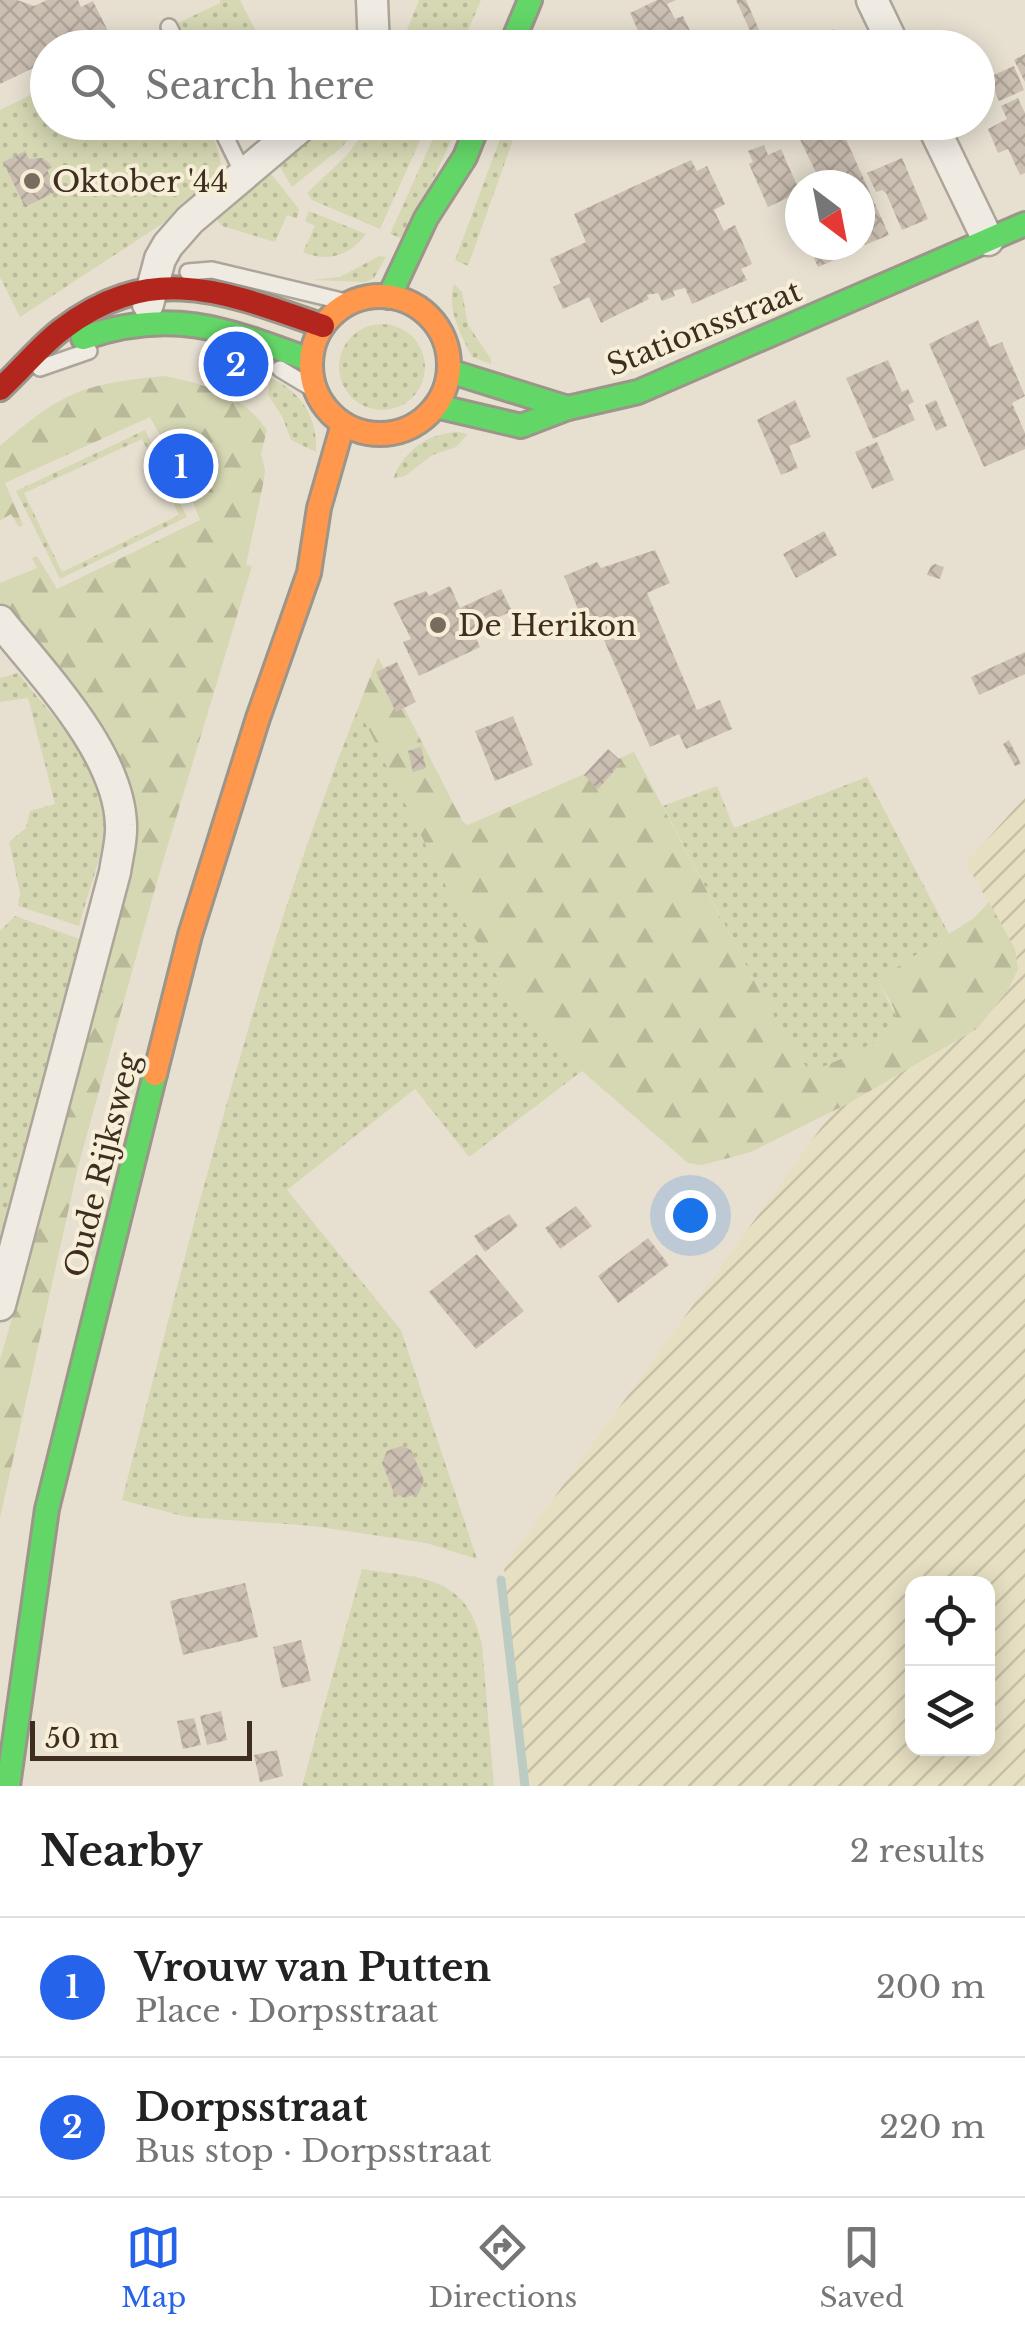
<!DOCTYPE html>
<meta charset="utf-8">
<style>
:root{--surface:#fff;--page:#f6f6f6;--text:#222;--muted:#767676;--line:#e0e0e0;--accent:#2563eb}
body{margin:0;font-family:"Libre Baskerville",serif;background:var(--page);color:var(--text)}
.controls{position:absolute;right:30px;bottom:30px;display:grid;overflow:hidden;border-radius:20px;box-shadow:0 5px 25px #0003}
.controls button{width:90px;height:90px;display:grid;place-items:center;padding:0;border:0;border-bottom:2px solid var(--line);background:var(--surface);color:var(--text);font:50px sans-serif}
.compass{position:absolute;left:785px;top:170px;width:90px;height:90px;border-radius:50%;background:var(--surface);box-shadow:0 5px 25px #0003;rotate:148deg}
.scale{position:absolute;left:30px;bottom:25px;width:222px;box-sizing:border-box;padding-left:10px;border:5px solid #3d2e20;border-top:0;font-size:28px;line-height:35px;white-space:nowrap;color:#3d2e20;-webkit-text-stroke:8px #f7eed8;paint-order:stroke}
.you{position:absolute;left:690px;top:1215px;width:35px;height:35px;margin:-25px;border:8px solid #fff;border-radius:50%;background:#1a73e8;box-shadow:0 0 0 15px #1a73e833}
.badge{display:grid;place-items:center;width:65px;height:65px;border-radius:50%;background:var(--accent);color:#fff;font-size:32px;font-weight:700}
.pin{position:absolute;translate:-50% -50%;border:5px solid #fff;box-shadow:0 2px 10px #0006}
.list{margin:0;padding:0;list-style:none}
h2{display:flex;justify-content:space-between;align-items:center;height:130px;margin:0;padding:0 40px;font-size:42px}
h2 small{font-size:32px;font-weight:400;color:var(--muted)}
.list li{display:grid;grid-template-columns:65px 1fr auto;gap:30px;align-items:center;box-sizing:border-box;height:140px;padding:0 40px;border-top:2px solid var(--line)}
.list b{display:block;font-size:38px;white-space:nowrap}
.list p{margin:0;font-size:32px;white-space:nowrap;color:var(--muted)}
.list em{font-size:32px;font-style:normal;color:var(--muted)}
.icon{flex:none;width:55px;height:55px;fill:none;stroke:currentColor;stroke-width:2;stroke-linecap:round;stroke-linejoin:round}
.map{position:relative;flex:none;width:1025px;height:1786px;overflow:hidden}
.search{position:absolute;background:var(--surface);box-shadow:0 5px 25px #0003;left:30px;right:30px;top:30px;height:110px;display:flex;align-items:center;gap:25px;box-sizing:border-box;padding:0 35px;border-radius:55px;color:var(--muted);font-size:38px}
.sheet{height:410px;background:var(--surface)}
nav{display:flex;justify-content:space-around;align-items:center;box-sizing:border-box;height:140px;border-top:2px solid var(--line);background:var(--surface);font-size:28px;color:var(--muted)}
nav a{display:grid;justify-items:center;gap:5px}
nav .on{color:var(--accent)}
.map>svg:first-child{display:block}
.farmland{fill:url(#farmland-furrows);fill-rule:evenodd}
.grass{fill:url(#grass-dots);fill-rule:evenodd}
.forest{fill:url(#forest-firs)}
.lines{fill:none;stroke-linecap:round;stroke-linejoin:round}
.stream{stroke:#bcccc2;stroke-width:9}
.building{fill:url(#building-cross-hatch)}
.lane-casing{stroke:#ada599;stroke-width:20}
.street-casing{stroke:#ada599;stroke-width:35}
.fast-casing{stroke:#9c958a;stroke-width:28}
.slow-casing{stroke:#9c958a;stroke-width:28}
.jam-casing{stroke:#9c958a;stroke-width:28}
.lane{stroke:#efebe3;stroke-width:15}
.street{stroke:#efebe3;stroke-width:30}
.fast{stroke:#63d668;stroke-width:22}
.slow{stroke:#ff974d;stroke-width:22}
.jam{stroke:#b3261e;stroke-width:22}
.poi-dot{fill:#786c5e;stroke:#f7eed8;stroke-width:4}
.labels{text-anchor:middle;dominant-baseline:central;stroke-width:8;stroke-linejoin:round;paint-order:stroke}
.poi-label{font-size:30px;fill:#3d2e20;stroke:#f7eed8;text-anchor:start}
.street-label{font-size:30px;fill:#3d2e20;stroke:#f7eed8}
</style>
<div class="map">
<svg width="1025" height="1786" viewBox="0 0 1025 1786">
<defs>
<pattern id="farmland-furrows" width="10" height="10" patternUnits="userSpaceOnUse" patternTransform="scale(2.5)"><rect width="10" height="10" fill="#e6dfc2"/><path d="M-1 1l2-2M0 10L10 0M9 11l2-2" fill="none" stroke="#c6c0a6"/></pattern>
<pattern id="grass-dots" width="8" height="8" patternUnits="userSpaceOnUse" patternTransform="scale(2.5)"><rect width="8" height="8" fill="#d6d7b3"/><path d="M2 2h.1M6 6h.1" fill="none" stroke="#b9b99a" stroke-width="1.8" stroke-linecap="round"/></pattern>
<pattern id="forest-firs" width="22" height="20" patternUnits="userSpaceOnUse" patternTransform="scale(2.5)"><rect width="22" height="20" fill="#d6d7b3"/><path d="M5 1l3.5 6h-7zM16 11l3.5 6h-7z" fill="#b9b99a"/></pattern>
<pattern id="building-cross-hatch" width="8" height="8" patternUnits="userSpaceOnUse" patternTransform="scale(2.5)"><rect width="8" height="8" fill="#cbbfb2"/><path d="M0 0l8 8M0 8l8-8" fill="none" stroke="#afa499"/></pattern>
</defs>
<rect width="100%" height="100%" fill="#e7e0d1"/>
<path class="farmland" d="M1025,797V1786H531L519,1745L523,1742L504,1567L833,1111L978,1028L1009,988L1015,949L966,863ZM912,1584H988V1748H912Z"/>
<g class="grass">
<polygon points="220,0 240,0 264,47 217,47 208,30 191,39 183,34 178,23 220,3"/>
<polygon points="419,0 481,0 461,47 400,47"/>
<path d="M47,87L48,122L206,123C235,179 219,180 179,220L171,218L20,317L0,277V110Z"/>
<polygon points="321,123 362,123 342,147 292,187 277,162"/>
<polygon points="371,123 428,123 380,229 312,200 307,193 347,155"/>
<polygon points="440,123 459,123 406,240 390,234"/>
<polygon points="506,123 519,123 468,266 455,260"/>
<polygon points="267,169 299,209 297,219 287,215 275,242 222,226 214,216"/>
<path d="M309,211L366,234C351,255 327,263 303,252L315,226L305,221Z"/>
<polygon points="379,256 386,257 374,278 366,282 312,280 340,277"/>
<path d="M454,284L462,292L468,325L491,359V364L472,357C461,334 446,309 454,284Z"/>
<circle cx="382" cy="367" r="43"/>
<path d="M270,377C301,392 318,417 316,452L291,440L282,416L268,395Z"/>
<path d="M145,430L187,517L60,579L16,491ZM142,439L179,515L62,572L24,493Z"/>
<path d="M459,432L468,434L456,447L432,455L405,476L393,479C404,450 428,433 459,432Z"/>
<path d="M18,673C52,717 113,776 104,835C99,865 87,896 79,926L18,906L20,893L9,842L26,828L30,811L55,804L28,698L0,702V678Z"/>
<path d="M358,708L460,914L513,1002L532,1024L582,1071L469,1157L415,1089L287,1190L401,1330L477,1559L426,1543L313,1526L187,1517L122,1500C191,1234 256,964 358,708Z"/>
<path d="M867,777L949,934L880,978L879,983L896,1016V1023C876,1046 838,1063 809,1072L763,998L663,806L717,786L734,828Z"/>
<polygon points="15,916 85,941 0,1265 0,931"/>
<path d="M362,1569C421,1578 468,1575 482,1645L494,1786H302Z"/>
</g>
<g class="forest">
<path d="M164,376C205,384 242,394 267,430L261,454L265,470L264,480L246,565L252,566L158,878L78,1167L0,1518V1360L25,1273L124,879C130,854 137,828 134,802C126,738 41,653 0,602V583L37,568L32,558L37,556L57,589L200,520L188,490C221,471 201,431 166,446L150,417L5,483L23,525L19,527L11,514L0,521V446C62,392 82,384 164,376Z"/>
<path d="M378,657L463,822L468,825L634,752L763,998L809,1072C825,1067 896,1037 896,1019C897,1009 884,992 879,983L880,978L974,918L989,902L1015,949L1018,969L1009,988L978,1028L851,1102L751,1152L702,1165L688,1163L582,1071L532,1024L513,1002L460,914L358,708Z"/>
</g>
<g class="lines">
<polyline class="stream" points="501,1580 525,1786"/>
</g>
<g class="building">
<polygon points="0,0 17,0 34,6 47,0 78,0 81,7 93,1 108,31 75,48 48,48 48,61 0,84"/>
<polygon points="657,0 676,0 667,4 675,19 683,16 696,43 687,48 646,48 630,13"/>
<polygon points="736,0 746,0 760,32 752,35"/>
<polygon points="834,29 843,48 807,48 805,43"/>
<polygon points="1025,54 1025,82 1014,60"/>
<polygon points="1014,66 1024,90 999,101 989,77"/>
<polygon points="1018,98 1025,113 1025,173 1020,175 1008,149 998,153 988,129 1007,119 1001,106"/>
<polygon points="798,122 836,122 840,126 889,235 865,245 860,233 860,185 822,185 793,125"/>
<polygon points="764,145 768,155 781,149 800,192 768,207 749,164 753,162 748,151"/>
<polygon points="25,151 29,159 42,158 48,162 52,167 47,170 57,191 25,207 3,162"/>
<polygon points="902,158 928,219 902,230 886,193 882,190 876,192 867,173"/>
<polygon points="691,160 697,171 707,166 725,204 714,210 724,231 735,225 752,264 741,269 747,280 692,304 685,288 673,291 675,296 662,301 658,293 647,295 649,299 601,323 589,297 563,309 553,287 561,283 550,259 586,242 574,214"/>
<polygon points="808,245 842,245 846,255 818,267"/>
<polygon points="978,320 990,347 1002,342 1025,396 1012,403 1025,433 1025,449 984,467 929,344"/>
<polygon points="888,360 902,392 908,389 914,402 908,405 915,420 873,439 846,378"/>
<polygon points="795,400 811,437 789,446 798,468 781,475 757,420"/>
<polygon points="936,400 947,426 936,431 925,405"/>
<polygon points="877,442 894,480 872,489 855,452"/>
<polygon points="824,531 837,555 796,578 783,554"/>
<polygon points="655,550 670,583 647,593 697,710 720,700 732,729 686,749 679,734 650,747 598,626 587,630 564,576 597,562 601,568"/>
<polygon points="935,564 944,567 940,579 927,575 931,566"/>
<polygon points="450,586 460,608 501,589 512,611 472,629 480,647 419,676 403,642 411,639 393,603 426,591 429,596"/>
<polygon points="1025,652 1025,674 979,695 971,677"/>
<polygon points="397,662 416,702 396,712 376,672"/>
<polygon points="513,716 533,765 495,781 475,731"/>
<polygon points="1009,740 1021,764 1015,766 1003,744"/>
<polygon points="421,747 426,768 413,772 408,751"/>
<polygon points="608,749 622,762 598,789 584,775"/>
<polygon points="576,1206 592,1226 560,1249 545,1228"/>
<polygon points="509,1214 518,1226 485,1252 474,1236"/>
<polygon points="648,1238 669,1265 618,1303 598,1276"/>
<polygon points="477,1254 524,1311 476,1349 429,1292"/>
<polygon points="401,1446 411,1450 424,1480 419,1493 405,1498 394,1493 382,1463 387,1451"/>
<polygon points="245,1583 258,1637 183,1655 170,1601"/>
<polygon points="301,1640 311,1681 282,1688 273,1647"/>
<polygon points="221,1711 227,1740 207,1745 200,1716"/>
<polygon points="194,1718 201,1745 183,1749 177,1721"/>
<polygon points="277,1750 283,1776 260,1782 254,1755"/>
</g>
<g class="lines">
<g class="lane-casing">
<g id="lane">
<polyline points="169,27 179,48"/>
<polyline points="218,122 244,175"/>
<polyline points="188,272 212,270 350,303"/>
<polyline points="40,368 89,351"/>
<polyline points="280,369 315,390"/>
</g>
</g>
<g class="street-casing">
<g id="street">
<polyline points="372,0 374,48"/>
<polyline points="872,0 895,48"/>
<polyline points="931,122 988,240"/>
<polyline points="148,304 160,259 168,245 190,220 306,122"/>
<path d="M0,621C44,676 119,753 121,825C122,840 117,857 115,872L0,1305"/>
</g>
</g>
<g class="fast-casing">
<g id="fast">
<polyline points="510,48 530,0"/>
<polyline points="389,297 426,218 465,157 479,122"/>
<path d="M83,338C171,307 226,329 310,360"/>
<polyline points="449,371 568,408"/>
<polyline points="436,406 521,426 568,408 638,392 1025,224"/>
<polyline points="8,1786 47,1509 155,1074"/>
</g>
</g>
<g class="slow-casing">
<g id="slow">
<circle cx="380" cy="365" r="69"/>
<polyline points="155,1074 190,935 258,718 309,573 319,508 343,424"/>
</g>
</g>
<g class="jam-casing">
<path id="jam" d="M0,389C21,370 39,347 61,330C152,260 225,292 323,326"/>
</g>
<use href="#lane" class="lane"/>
<use href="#street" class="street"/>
<use href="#fast" class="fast"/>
<use href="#slow" class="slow"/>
<use href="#jam" class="jam"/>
</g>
<g class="poi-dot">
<circle cx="32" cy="181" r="10"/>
<circle cx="438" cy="625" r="10"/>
</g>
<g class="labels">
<g class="poi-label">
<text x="52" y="181">Oktober '44</text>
<text x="458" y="625">De Herikon</text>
</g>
<g class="street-label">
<text transform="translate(704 328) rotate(-22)">Stationsstraat</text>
<text transform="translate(102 1165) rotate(-76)">Oude Rijksweg</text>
</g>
</g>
</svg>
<div class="controls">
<button><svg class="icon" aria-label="locate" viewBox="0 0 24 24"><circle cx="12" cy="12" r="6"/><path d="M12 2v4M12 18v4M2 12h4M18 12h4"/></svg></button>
<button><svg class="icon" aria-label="layers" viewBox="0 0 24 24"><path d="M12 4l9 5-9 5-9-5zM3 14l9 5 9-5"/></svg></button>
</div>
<svg class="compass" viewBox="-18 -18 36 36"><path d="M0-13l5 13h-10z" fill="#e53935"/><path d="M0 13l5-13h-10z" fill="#767676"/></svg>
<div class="scale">50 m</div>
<div class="you"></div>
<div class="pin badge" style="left:181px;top:466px">1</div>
<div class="pin badge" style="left:236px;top:364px">2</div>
<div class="search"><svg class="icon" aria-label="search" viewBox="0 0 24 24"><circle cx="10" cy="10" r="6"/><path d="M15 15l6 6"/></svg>Search here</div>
</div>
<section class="sheet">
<h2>Nearby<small>2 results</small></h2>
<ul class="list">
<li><span class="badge">1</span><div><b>Vrouw van Putten</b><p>Place · Dorpsstraat</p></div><em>200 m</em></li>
<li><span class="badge">2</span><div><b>Dorpsstraat</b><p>Bus stop · Dorpsstraat</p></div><em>220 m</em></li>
</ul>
</section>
<nav>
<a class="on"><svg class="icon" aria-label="map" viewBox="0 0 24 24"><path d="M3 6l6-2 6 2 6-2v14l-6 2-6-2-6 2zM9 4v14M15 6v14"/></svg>Map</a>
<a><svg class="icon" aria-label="directions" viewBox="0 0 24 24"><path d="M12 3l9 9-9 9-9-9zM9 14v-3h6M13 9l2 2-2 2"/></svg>Directions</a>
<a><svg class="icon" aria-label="saved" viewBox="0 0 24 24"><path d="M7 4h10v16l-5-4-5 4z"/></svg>Saved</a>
</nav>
